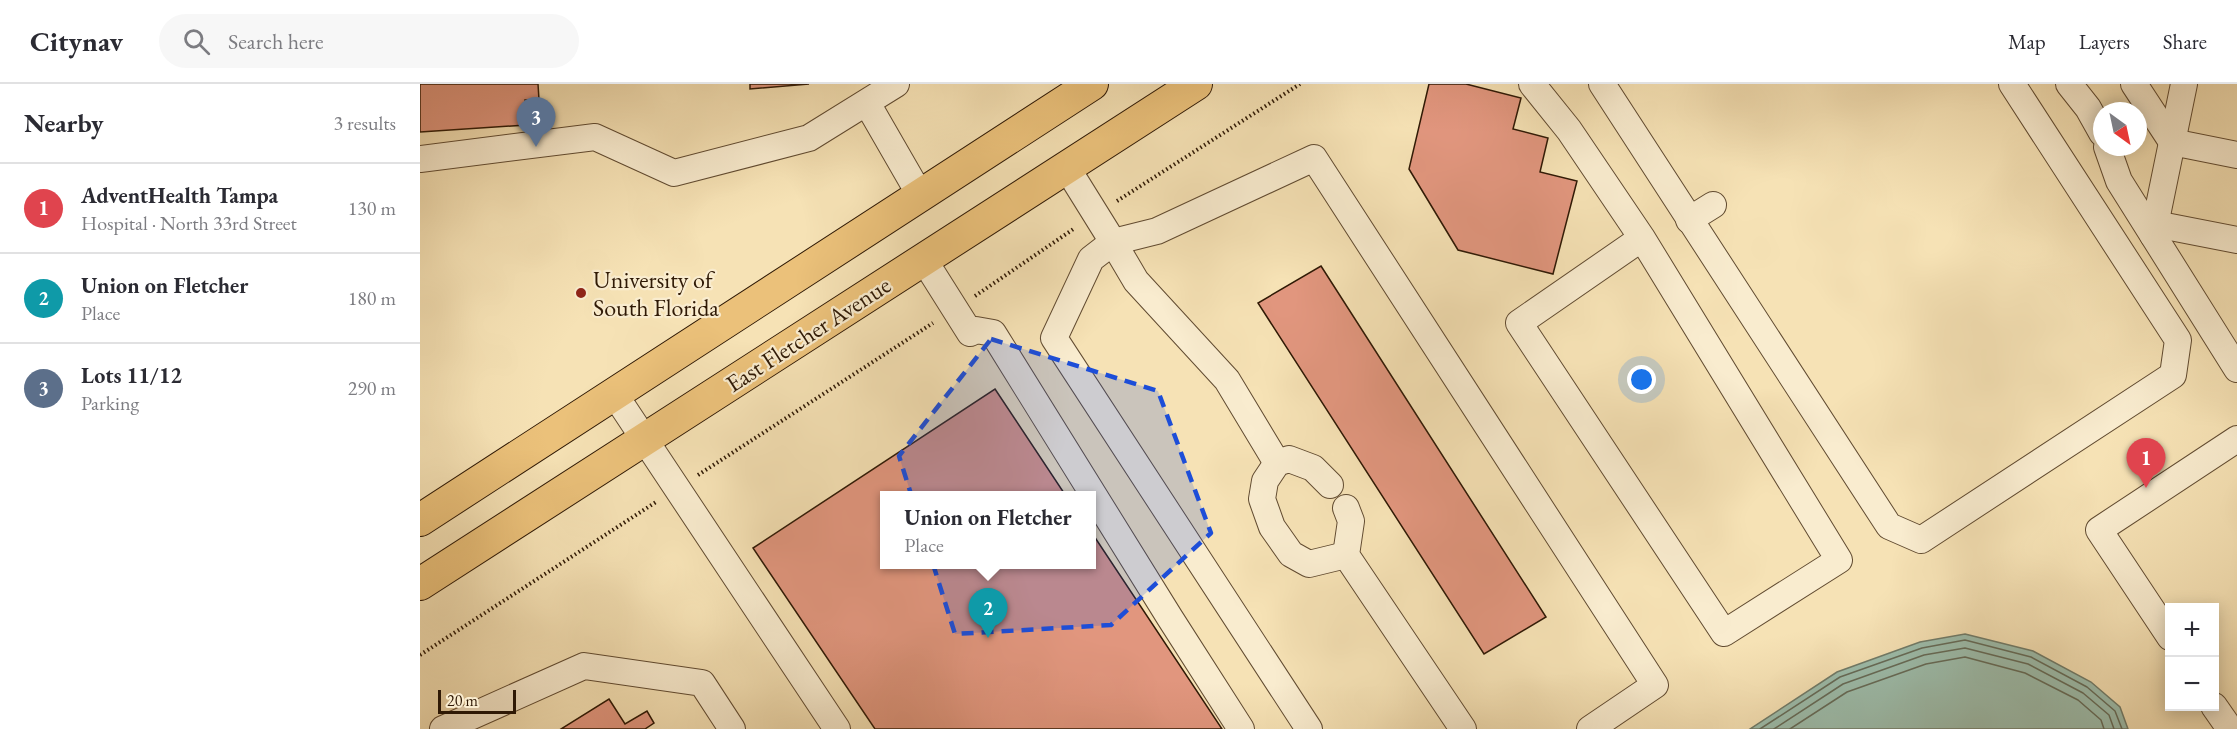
<!DOCTYPE html>
<meta charset="utf-8">
<style>
:root{--surface:#fff;--page:#f7f7f7;--text:#2b2b33;--muted:#7c7c81;--line:#e1e1e2;--accent:#0f766e}
body{margin:0;font-family:"EB Garamond",serif;background:var(--page);color:var(--text)}
.controls{position:absolute;right:18px;bottom:18px;display:grid;overflow:hidden;border-radius:0px;box-shadow:0 3px 15px #0003}
.controls button{width:54px;height:54px;display:grid;place-items:center;padding:0;border:0;border-bottom:2px solid var(--line);background:var(--surface);color:var(--text);font:30px sans-serif}
.compass{position:absolute;left:1673px;top:18px;width:54px;height:54px;border-radius:50%;background:var(--surface);box-shadow:0 3px 15px #0003;rotate:147deg}
.scale{position:absolute;left:18px;bottom:15px;width:78px;box-sizing:border-box;padding-left:6px;border:3px solid #2f1905;border-top:0;font-size:16px;line-height:21px;white-space:nowrap;color:#2f1905;-webkit-text-stroke:4px #f9eccf;paint-order:stroke}
.you{position:absolute;left:1222px;top:296px;width:21px;height:21px;margin:-15px;border:4px solid #fff;border-radius:50%;background:#1a73e8;box-shadow:0 0 0 9px #1a73e833}
.badge{display:grid;place-items:center;width:39px;height:39px;border-radius:50%;background:var(--accent);color:#fff;font-size:20px;font-weight:700}
.pin{position:absolute;translate:-50% -50px;filter:drop-shadow(0 2px 3px #0008)}
.pin::after{content:'';position:absolute;top:32px;width:21px;height:18px;background:inherit;clip-path:polygon(0 0,100% 0,50% 100%)}
.popup{position:absolute;left:460px;top:407px;width:216px;height:78px;box-sizing:border-box;display:grid;place-content:center;border-radius:0px;background:var(--surface);filter:drop-shadow(0 2px 4px #0005);font-size:20px;white-space:nowrap;color:var(--muted)}
.popup b{font-size:22px;color:var(--text)}
.popup::after{content:'';position:absolute;left:50%;top:100%;margin-left:-12px;border:12px solid transparent;border-top-color:var(--surface)}
.list{margin:0;padding:0;list-style:none}
h2{display:flex;justify-content:space-between;align-items:center;height:78px;margin:0;padding:0 24px;font-size:26px}
h2 small{font-size:20px;font-weight:400;color:var(--muted)}
.list li{display:grid;grid-template-columns:39px 1fr auto;gap:18px;align-items:center;box-sizing:border-box;height:90px;padding:0 24px;border-top:2px solid var(--line)}
.list b{display:block;font-size:22px;white-space:nowrap}
.list p{margin:0;font-size:20px;white-space:nowrap;color:var(--muted)}
.list em{font-size:20px;font-style:normal;color:var(--muted)}
.icon{flex:none;width:33px;height:33px;fill:none;stroke:currentColor;stroke-width:2;stroke-linecap:round;stroke-linejoin:round}
.map{position:relative;flex:none;width:1817px;height:645px;overflow:hidden}
header{display:flex;align-items:center;gap:36px;box-sizing:border-box;height:84px;padding:0 30px;background:var(--surface);border-bottom:2px solid var(--line)}
header strong{font-size:28px}
nav{display:flex;gap:33px;margin-inline-start:auto;font-size:21px}
.search{width:420px;height:54px;background:var(--page);display:flex;align-items:center;gap:15px;box-sizing:border-box;padding:0 21px;border-radius:33px;color:var(--muted);font-size:22px}
main{display:flex}
aside{flex:1;background:var(--surface)}
.map>svg:first-child{display:block}
.water{fill:#9dbead;stroke:#717c6a;stroke-width:1.5}
.lines{fill:none;stroke-linecap:round;stroke-linejoin:round}
.shore{stroke:#666c59;stroke-width:1.5}
.building{fill:#e1967e;stroke:#2f1905;stroke-width:1.5}
.minor-casing{stroke:#614b31;stroke-width:28}
.major-casing{stroke:#2f1905;stroke-width:34}
.path{stroke:#2f1905;stroke-width:4;stroke-dasharray:1.5 3;stroke-linecap:butt}
.minor{stroke:#f9eccf;stroke-width:26}
.major{stroke:#ebc17a;stroke-width:32}
.marked{fill:#1d4ed8;fill-opacity:0.2;stroke:#1d4ed8;stroke-width:4.5;stroke-dasharray:12 8;stroke-linejoin:round}
.poi-dot{fill:#8f2418;stroke:#f9eccf;stroke-width:2}
.labels{text-anchor:middle;dominant-baseline:central;stroke-width:4.5;stroke-linejoin:round;paint-order:stroke}
.poi-label{font-size:24px;fill:#2f1905;stroke:#f9eccf;text-anchor:start}
.street-label{font-size:24px;fill:#2f1905;stroke:#f9eccf}
</style>
<header>
<strong>Citynav</strong>
<div class="search"><svg class="icon" aria-label="search" viewBox="0 0 24 24"><circle cx="10" cy="10" r="6"/><path d="M15 15l6 6"/></svg>Search here</div>
<nav><a>Map</a><a>Layers</a><a>Share</a></nav>
</header>
<main>
<aside>
<h2>Nearby<small>3 results</small></h2>
<ul class="list">
<li><span class="badge" style="background:#e0444e">1</span><div><b>AdventHealth Tampa</b><p>Hospital · North 33rd Street</p></div><em>130 m</em></li>
<li><span class="badge" style="background:#0f9aa8">2</span><div><b>Union on Fletcher</b><p>Place</p></div><em>180 m</em></li>
<li><span class="badge" style="background:#5c6f8a">3</span><div><b>Lots 11/12</b><p>Parking</p></div><em>290 m</em></li>
</ul>
</aside>
<div class="map">
<svg width="1817" height="645" viewBox="0 0 1817 645">
<rect width="100%" height="100%" fill="#f6e2b5"/>
<filter id="stains"><feTurbulence type="fractalNoise" baseFrequency=".00333" numOctaves="4"/><feColorMatrix values="0 0 0 0 .2 0 0 0 0 .09 0 0 0 0 .02 0 0 0 .5 -.17"/></filter>
<radialGradient id="worn" r=".72"><stop offset=".6" stop-color="#630" stop-opacity="0"/><stop offset="1" stop-color="#630" stop-opacity=".3"/></radialGradient>
<polygon class="water" points="1545,550 1613,567 1671,598 1700,623 1708,645 1330,645 1417,588 1500,558"/>
<g class="lines">
<g class="shore">
<polyline points="1340,645 1420,593 1502,564 1545,556 1611,573 1667,603 1695,627 1702,645"/>
<polyline points="1354,645 1423,600 1504,571 1545,564 1608,580 1663,609 1689,631 1694,645"/>
<polyline points="1370,645 1427,608 1506,580 1545,573 1605,589 1658,616 1681,636 1684,645"/>
</g>
</g>
<g class="building">
<polygon points="0,0 118,0 119,16 105,16 106,41 0,48"/>
<polygon points="330,0 389,0 330,5"/>
<polygon points="1009,0 1046,0 1101,14 1093,45 1128,54 1120,88 1157,97 1133,190 1038,166 989,85"/>
<polygon points="901,182 1126,533 1064,570 838,219"/>
<polygon points="575,305 646,412 464,412 464,480 672,480 672,449 802,645 455,645 333,464"/>
<polygon points="189,615 205,640 227,627 234,639 225,645 141,645"/>
</g>
<g class="lines">
<g class="minor-casing">
<g id="minor">
<polyline points="1112,0 1149,46 1222,154 1419,476 1304,549 1099,239 1222,154"/>
<polyline points="1182,0 1469,442 1501,456 1753,291 1758,256 1592,0"/>
<polyline points="1649,0 1668,24 1682,49"/>
<polyline points="1714,0 1752,58 1817,71"/>
<polyline points="447,19 500,111"/>
<polyline points="1687,63 1699,97 1817,285"/>
<polyline points="0,75 175,53 254,89 389,54 476,0"/>
<polyline points="647,84 693,158 737,147 894,74 1235,601 1170,645"/>
<polyline points="1269,136 1293,121"/>
<polyline points="1735,140 1817,156"/>
<polyline points="1733,151 1764,0"/>
<polyline points="504,176 550,249 556,246 573,249 750,534 821,645"/>
<polyline points="195,311 417,645"/>
<polyline points="857,379 807,296 716,197 693,158 671,175 634,254 889,645"/>
<polyline points="910,401 893,384 869,375 857,379 845,397 842,415 852,443 871,470 889,480 926,471"/>
<polyline points="926,424 931,437 926,471 1043,645"/>
<polyline points="1750,553 1679,446 1817,355"/>
<polyline points="1794,622 1810,645"/>
<polyline points="23,645 164,582 282,599 312,645"/>
</g>
</g>
<g class="major-casing">
<g id="major">
<polyline points="0,436 672,0"/>
<polyline points="0,500 776,0"/>
</g>
</g>
<g class="path">
<polyline points="697,117 880,0"/>
<polyline points="555,212 655,144"/>
<polyline points="278,391 513,239"/>
<polyline points="0,571 236,418"/>
</g>
<use href="#minor" class="minor"/>
<use href="#major" class="major"/>
</g>
<path class="marked" d="M571,255L738,307L791,449L691,541L535,550L479,372Z"/>
<circle class="poi-dot" cx="161" cy="209" r="6"/>
<g class="labels">
<g class="poi-label">
<text x="173" y="195">University of<tspan x="173" dy="28">South Florida</tspan></text>
</g>
<g class="street-label">
<text transform="translate(388 250) rotate(-33)">East Fletcher Avenue</text>
</g>
</g>
<rect width="100%" height="100%" filter="url(#stains)"/>
<rect width="100%" height="100%" fill="url(#worn)"/>
</svg>
<div class="controls">
<button>+</button>
<button>−</button>
</div>
<svg class="compass" viewBox="-18 -18 36 36"><path d="M0-13l5 13h-10z" fill="#e53935"/><path d="M0 13l5-13h-10z" fill="#7c7c81"/></svg>
<div class="scale">20 m</div>
<div class="you"></div>
<div class="pin badge" style="left:1726px;top:404px;background:#e0444e">1</div>
<div class="pin badge" style="left:568px;top:554px;background:#0f9aa8">2</div>
<div class="popup"><b>Union on Fletcher</b>Place</div>
<div class="pin badge" style="left:116px;top:63px;background:#5c6f8a">3</div>
</div>
</main>
